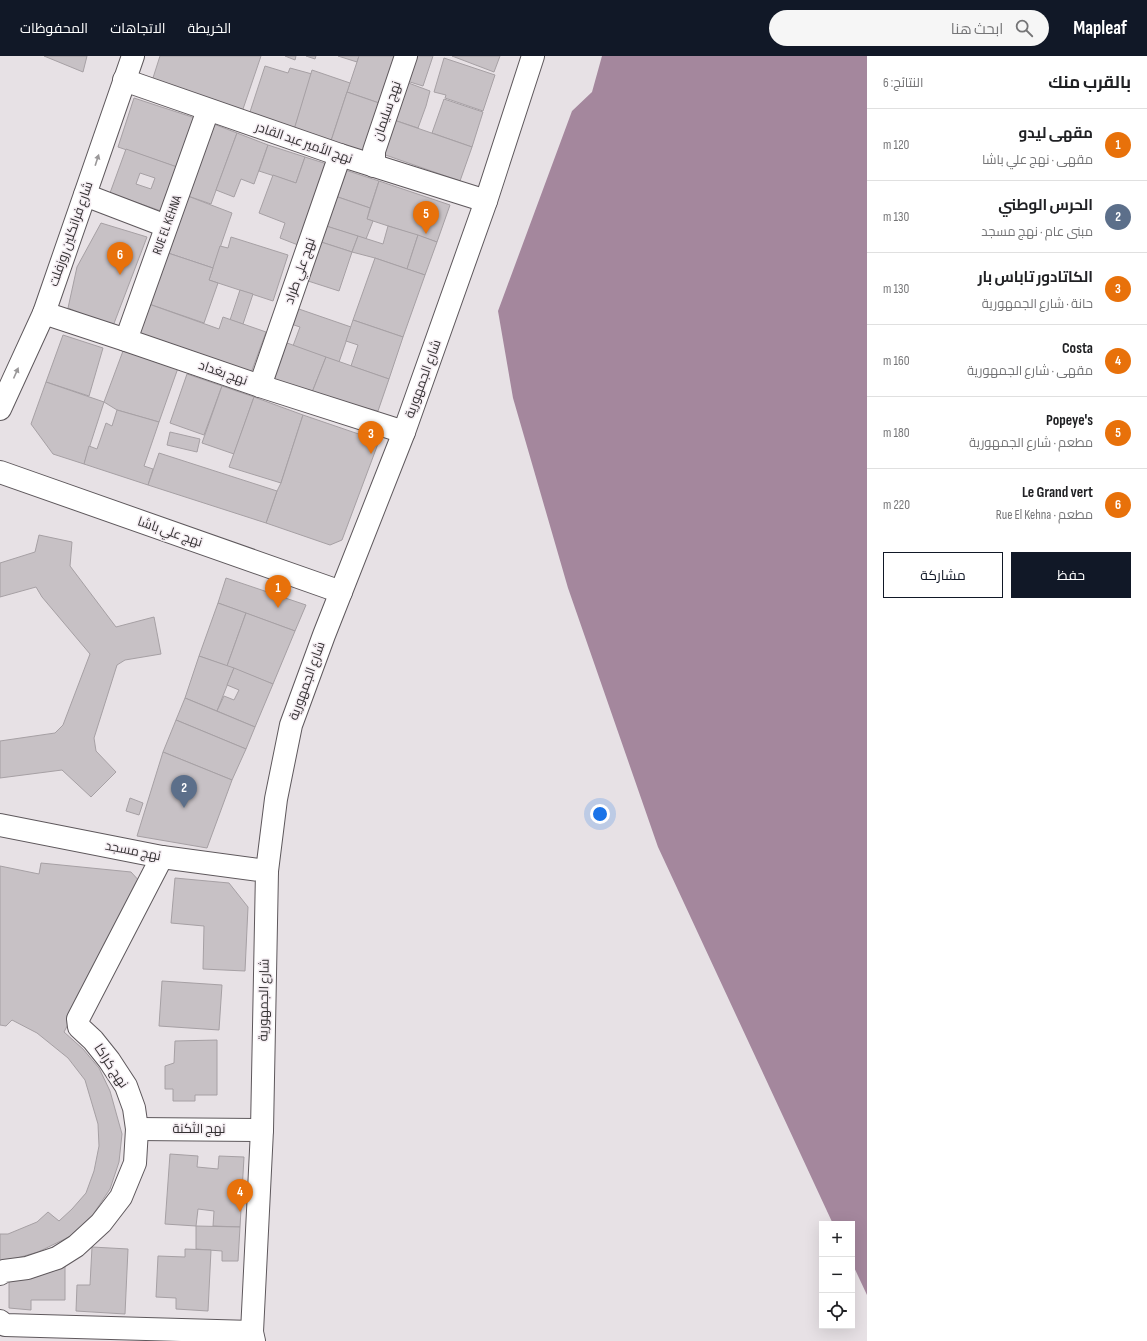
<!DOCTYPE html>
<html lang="ar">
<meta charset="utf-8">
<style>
:root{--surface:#fff;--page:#f6f6f6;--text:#202124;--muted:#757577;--line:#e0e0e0;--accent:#111827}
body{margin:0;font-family:"Sofia Sans Condensed",Cairo,sans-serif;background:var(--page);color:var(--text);direction:rtl}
.controls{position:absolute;right:12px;bottom:12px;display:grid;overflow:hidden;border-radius:0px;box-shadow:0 4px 16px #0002}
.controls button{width:36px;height:36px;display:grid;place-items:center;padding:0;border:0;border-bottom:1px solid var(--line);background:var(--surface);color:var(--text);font:20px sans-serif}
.you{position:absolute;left:600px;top:758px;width:14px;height:14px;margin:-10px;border:3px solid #fff;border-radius:50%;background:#1a73e8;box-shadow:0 0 0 6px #1a73e833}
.badge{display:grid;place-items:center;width:26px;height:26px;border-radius:50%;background:var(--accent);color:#fff;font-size:13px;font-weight:700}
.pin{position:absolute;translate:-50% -33px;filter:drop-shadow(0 1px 2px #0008)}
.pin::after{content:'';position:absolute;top:21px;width:14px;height:12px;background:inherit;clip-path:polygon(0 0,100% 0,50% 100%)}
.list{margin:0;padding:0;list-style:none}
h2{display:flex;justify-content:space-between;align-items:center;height:52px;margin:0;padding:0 16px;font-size:17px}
h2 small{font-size:13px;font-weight:400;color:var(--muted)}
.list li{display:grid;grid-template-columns:26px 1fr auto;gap:12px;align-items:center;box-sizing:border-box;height:72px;padding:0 16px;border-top:1px solid var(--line)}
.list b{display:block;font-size:15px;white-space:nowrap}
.list p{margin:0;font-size:13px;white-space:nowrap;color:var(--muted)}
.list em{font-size:13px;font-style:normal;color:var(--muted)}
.actions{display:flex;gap:8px;padding:12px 16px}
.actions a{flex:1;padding:9px 0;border:1px solid var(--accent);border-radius:0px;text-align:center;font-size:14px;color:var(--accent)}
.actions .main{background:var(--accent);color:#fff}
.icon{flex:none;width:22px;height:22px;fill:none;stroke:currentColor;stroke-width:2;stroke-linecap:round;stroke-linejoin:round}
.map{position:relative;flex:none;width:867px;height:1285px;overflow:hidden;direction:ltr}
header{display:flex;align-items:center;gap:24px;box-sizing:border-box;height:56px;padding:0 20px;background:var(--accent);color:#fff}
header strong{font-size:19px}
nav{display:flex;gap:22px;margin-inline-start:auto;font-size:14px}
.search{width:280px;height:36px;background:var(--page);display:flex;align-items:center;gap:10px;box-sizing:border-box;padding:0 14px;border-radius:22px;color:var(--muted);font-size:15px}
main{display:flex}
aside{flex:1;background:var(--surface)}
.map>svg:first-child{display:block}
.water{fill:#a4879d}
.building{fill:#c7c1c5;stroke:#a6a0a4;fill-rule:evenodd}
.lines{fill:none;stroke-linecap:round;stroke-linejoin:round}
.street-casing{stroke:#5e585c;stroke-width:24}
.secondary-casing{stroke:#5e585c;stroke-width:24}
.street{stroke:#fff;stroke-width:22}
.secondary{stroke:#fff;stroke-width:22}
.oneway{fill:#9a9899}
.labels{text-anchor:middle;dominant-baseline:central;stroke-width:3;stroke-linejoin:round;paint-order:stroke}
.street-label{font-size:13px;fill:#343133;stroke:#f5eef3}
</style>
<header>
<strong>Mapleaf</strong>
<div class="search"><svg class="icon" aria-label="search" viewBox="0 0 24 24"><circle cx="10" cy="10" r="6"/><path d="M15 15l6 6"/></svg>ابحث هنا</div>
<nav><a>الخريطة</a><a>الاتجاهات</a><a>المحفوظات</a></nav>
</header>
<main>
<aside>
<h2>بالقرب منك<small>النتائج: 6</small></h2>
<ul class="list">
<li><span class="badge" style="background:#e8710a">1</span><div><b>مقهى ليدو</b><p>مقهى · نهج علي باشا</p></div><em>120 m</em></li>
<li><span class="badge" style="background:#5c6f8a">2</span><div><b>الحرس الوطني</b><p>مبنى عام · نهج مسجد</p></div><em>130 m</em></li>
<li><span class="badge" style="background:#e8710a">3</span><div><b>الكاتادور تاباس بار</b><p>حانة · شارع الجمهورية</p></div><em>130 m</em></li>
<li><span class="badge" style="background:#e8710a">4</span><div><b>Costa</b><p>مقهى · شارع الجمهورية</p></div><em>160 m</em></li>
<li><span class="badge" style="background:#e8710a">5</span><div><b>Popeye's</b><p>مطعم · شارع الجمهورية</p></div><em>180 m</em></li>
<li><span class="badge" style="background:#e8710a">6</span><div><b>Le Grand vert</b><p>مطعم · Rue El Kehna</p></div><em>220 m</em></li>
</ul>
<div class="actions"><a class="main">حفظ</a><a>مشاركة</a></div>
</aside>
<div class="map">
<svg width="867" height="1285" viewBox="0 0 867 1285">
<rect width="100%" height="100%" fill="#e7e1e5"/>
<polygon class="water" points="602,0 867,0 867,1239 852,1207 852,1168 833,1168 658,791 568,532 513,342 498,255 572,55 592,36"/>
<g class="building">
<polygon points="44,0 87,0 83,16"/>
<polygon points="160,0 261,0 242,56 152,25"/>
<polygon points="285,0 296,0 295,4"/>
<polygon points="306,0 316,0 315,3"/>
<polygon points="338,0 359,0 357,6"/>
<polygon points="359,0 397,0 382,48 347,36"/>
<polygon points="406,0 433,0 423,30 397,22"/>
<polygon points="452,0 500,0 494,16"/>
<polygon points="444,2 495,19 483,55 445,42 446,39 434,36"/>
<polygon points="265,10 288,17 290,12 312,18 293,77 248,62"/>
<polygon points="312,14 350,27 330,88 293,77"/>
<polygon points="395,22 430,35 426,50 418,72 388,62"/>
<polygon points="347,36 382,48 365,99 330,88"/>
<polygon points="134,42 195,62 177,111 118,91"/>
<polygon points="444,43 483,56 472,91 432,77"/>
<polygon points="388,62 472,91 460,125 374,95"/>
<polygon points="211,67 237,77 211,148 185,139"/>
<polygon points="237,77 268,89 254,128 241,123 234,141 216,134"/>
<polygon points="268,89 305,101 296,127 259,115"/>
<path d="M126,93L177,111L161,155L110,137ZM140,117L155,122L151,133L136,128Z"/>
<polygon points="305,101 327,108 298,189 280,182 285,167 259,157 273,119 296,127"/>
<polygon points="342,113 379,125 370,152 332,139"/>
<polygon points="379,125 450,149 437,186 367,163"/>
<polygon points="185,139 232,157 213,212 165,196"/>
<polygon points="332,139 370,152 367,163 373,165 366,183 323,169"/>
<polygon points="101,167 147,181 113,270 68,252 77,211"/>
<polygon points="323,169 358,180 352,196 318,185"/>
<polygon points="388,170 418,179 407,213 375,202 352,196 358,180 383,188"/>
<polygon points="418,179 437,186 425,219 407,213"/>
<polygon points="231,181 288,199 273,245 209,224 220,190 228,192"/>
<polygon points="318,185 352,196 339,235 305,224"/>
<polygon points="165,196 213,212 209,224 218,227 204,267 146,247"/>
<polygon points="375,202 425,219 403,281 353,264"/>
<polygon points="240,234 253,238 243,268 230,264"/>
<polygon points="146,247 219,273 223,261 266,276 251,317 136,277"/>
<polygon points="296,252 351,271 339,306 293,290 300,271 291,268"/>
<polygon points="353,264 403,281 389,323 351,310 358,289 346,285"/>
<polygon points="63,279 103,292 89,340 46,326"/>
<polygon points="276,283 326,301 311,339 265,323"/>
<polygon points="123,295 178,312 159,366 117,354 104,346"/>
<polygon points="326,301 389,323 378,355 311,339"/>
<polygon points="187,318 222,330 204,379 170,367"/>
<polygon points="46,326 104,346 84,408 53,398 31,368"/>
<polygon points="222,330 254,341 234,398 202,387"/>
<polygon points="254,341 303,359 281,427 229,411"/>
<polygon points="117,354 159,366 144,410 153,413 148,429 84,408 89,390 97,393 106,367 112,370"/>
<polygon points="303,359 379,385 342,484 330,489 266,467 277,435 281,427"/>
<polygon points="170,376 200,383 197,396 167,389"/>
<polygon points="159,397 277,435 266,467 148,429"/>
<polygon points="39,479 72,486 70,510 116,571 154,561 161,598 125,604 117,609 94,682 96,695 116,716 91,741 62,714 0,722 0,685 55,677 63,669 90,598 42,541 36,531 0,541 0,507 35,496"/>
<polygon points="226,522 306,549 295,575 218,547"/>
<polygon points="218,547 246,557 227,610 199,600"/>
<polygon points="246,557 295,575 273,628 227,610"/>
<polygon points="199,600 234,612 217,655 185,642"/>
<polygon points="234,612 273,628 255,671 217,655 224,640 234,644 239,634 227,629"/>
<polygon points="185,642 255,671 246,693 176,664"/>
<polygon points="176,664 246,693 232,724 163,696"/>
<polygon points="163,696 232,724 207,792 137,780"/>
<polygon points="130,742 143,747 139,759 126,755"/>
<polygon points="41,807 131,816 142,828 64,976 83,993 99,1012 110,1035 122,1078 119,1106 110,1133 92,1160 69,1181 38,1196 10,1204 0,1204 0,1178 8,1178 37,1166 48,1156 59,1165 72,1153 86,1137 94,1115 99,1090 98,1068 85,1024 68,1002 37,977 12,964 6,970 0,969 0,810 39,818"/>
<polygon points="175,822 229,827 248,851 245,915 203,913 204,870 171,867"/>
<polygon points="162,925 222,929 219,974 159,970"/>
<polygon points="217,984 217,1039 195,1039 195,1045 173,1045 173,1033 165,1033 165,1010 174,1007 175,985"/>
<polygon points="170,1098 198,1100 197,1111 218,1113 219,1100 244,1101 240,1171 213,1170 214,1155 198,1153 196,1170 165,1168"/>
<polygon points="196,1170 240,1171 238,1205 222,1205 222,1195 196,1193"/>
<polygon points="92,1191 128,1193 125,1258 76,1255 77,1229 90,1229"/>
<polygon points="185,1193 211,1194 208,1255 176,1253 176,1242 156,1241 158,1200 185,1201"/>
<polygon points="65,1209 65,1244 31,1244 31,1254 9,1252 9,1224"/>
</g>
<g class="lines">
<g class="street-casing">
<g id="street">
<polyline points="124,24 340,99 486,145"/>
<polyline points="374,110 374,95 406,0"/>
<polyline points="85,139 166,170"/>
<polyline points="44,257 126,284 260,330 404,376"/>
<polyline points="126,284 208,54"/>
<polyline points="260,330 340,99"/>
<polyline points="0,416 341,536"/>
<polyline points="0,769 162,801 267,815"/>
<polyline points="137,1073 262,1074"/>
<polyline points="0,1218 4,1215 27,1212 57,1202 76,1190 101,1167 121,1141 135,1107 137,1073 134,1052 126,1030 109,1004 93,984 79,971 78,963 162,801"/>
<polyline points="0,1265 5,1269 252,1276"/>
<polyline points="254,1285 252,1276 262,1074 267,815 276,743 291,669 324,579 404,376 486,145 533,0"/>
</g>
</g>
<g class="secondary-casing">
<polyline id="secondary" points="0,353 44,257 133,0"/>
</g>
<use href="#street" class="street"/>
<use href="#secondary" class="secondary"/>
</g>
<defs><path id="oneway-solid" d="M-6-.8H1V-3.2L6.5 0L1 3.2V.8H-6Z"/></defs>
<g class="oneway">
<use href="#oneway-solid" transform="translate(97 104) rotate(-72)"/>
<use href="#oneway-solid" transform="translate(16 317) rotate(-66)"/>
</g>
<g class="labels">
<g class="street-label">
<text transform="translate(387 55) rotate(-71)">نهج سليمان</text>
<text transform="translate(304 87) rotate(19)">نهج الأمير عبد القادر</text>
<text transform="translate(167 169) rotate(-70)">RUE EL KEHNA</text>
<text transform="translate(71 178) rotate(-71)">شارع فرانكلين روزفلت</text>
<text transform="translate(300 215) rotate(-71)">نهج علي طراد</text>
<text transform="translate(223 317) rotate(19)">نهج بغداد</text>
<text transform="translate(423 323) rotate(-70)">شارع الجمهورية</text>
<text transform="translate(170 476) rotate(19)">نهج علي باشا</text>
<text transform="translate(307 625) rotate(-70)">شارع الجمهورية</text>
<text transform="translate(133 795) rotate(11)">نهج مسجد</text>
<text transform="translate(264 944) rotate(-89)">شارع الجمهورية</text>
<text transform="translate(111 1010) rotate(56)">نهج كراكا</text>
<text x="199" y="1073">نهج الثكنة</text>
</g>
</g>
</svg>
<div class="controls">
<button>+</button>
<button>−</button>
<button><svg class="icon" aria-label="locate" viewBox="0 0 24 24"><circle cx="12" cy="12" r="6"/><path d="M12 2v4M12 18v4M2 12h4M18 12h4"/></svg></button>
</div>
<div class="you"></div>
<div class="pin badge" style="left:278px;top:552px;background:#e8710a">1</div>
<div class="pin badge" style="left:184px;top:752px;background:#5c6f8a">2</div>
<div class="pin badge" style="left:371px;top:398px;background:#e8710a">3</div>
<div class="pin badge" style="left:240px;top:1156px;background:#e8710a">4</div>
<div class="pin badge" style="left:426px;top:178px;background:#e8710a">5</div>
<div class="pin badge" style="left:120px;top:219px;background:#e8710a">6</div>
</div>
</main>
